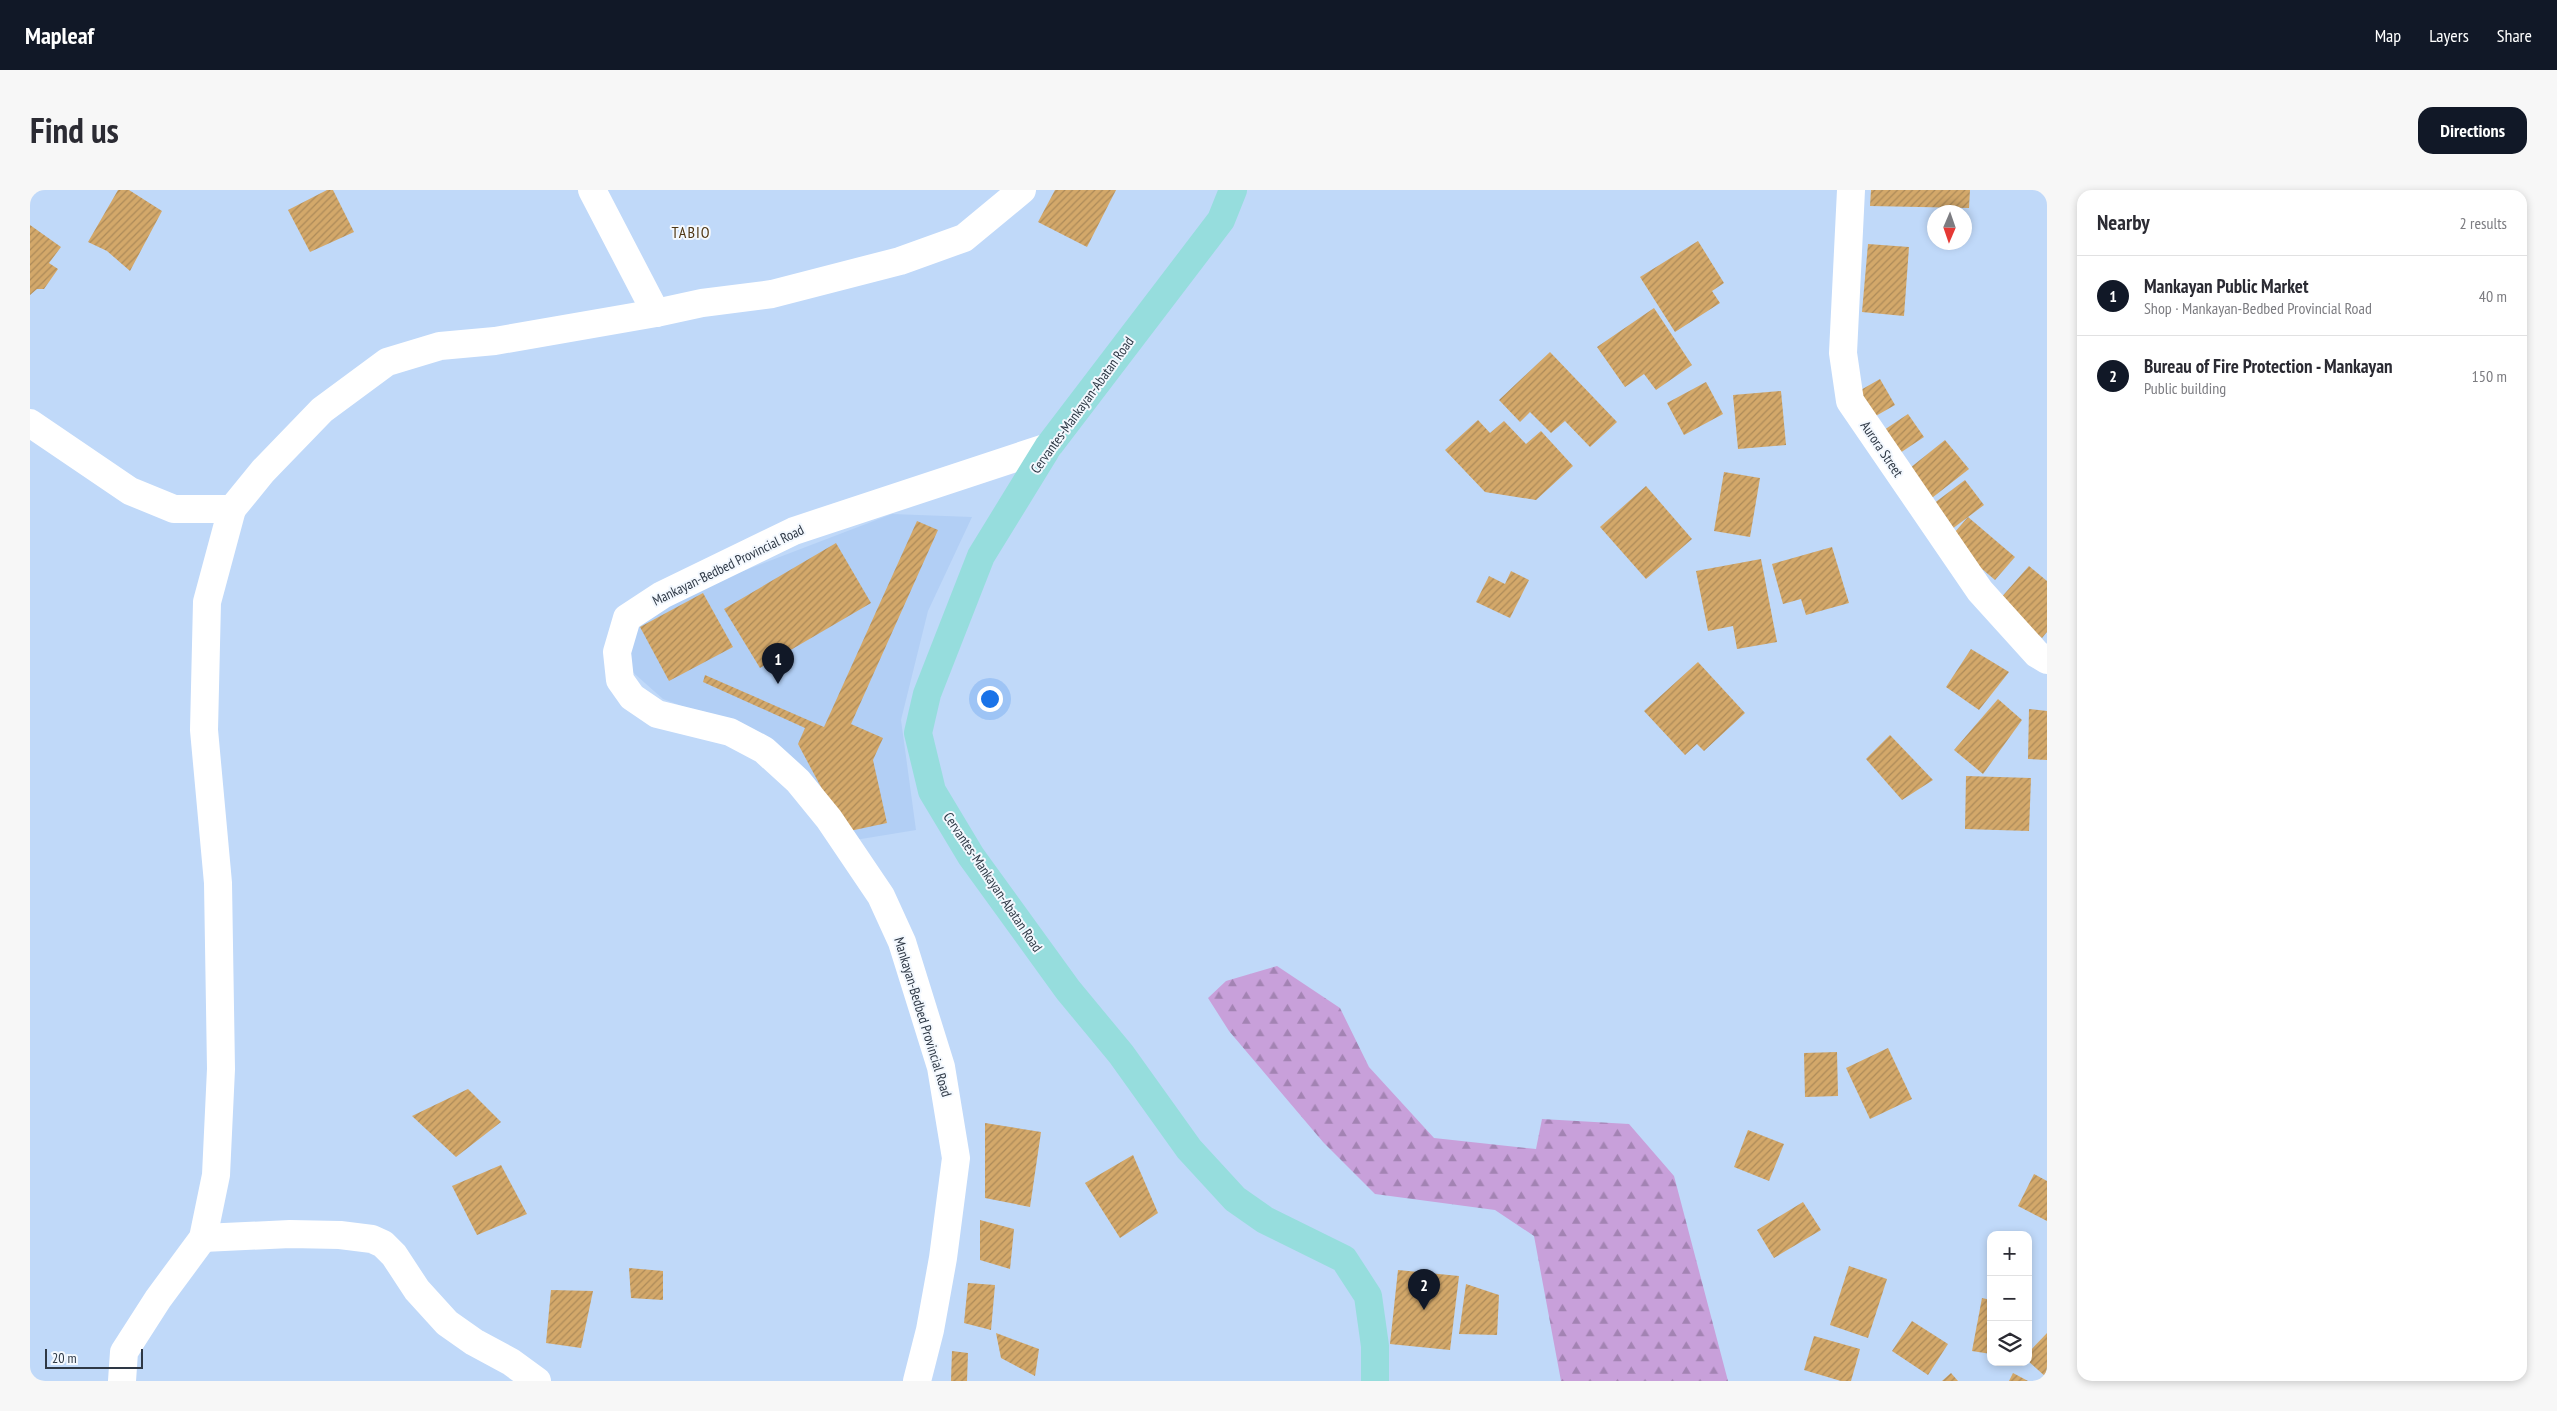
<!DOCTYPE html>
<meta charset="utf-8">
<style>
:root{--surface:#fff;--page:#f7f7f7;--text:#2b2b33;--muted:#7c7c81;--line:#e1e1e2;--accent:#111827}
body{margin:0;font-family:"PT Sans Narrow",sans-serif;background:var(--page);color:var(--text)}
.controls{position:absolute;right:15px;bottom:15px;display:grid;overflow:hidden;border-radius:10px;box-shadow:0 2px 8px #0003}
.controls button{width:45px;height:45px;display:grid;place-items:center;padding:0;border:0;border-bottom:1px solid var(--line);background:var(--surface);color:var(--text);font:25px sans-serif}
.compass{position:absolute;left:1897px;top:15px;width:45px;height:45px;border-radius:50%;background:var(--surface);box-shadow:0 2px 8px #0003;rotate:182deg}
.scale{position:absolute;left:15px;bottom:12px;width:98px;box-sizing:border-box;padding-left:5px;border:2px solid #2e3845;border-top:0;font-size:14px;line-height:18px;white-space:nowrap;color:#2e3845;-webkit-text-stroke:4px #f3f8fe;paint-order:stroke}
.you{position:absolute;left:959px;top:508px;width:18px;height:18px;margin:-12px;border:4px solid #fff;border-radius:50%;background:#1a73e8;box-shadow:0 0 0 8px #1a73e833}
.badge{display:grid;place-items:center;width:32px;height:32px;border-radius:50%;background:var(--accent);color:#fff;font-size:16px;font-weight:700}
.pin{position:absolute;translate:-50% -41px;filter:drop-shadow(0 1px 2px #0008)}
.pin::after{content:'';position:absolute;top:26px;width:18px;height:15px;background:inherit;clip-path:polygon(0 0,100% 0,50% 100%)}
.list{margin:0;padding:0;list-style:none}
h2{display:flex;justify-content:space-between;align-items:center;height:65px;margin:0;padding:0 20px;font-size:21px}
h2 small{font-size:16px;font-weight:400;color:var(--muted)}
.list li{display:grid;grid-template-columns:32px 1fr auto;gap:15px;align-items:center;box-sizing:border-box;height:80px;padding:0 20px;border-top:1px solid var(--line)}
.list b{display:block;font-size:19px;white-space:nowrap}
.list p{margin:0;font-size:16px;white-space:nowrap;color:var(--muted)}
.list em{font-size:16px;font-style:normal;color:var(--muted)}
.icon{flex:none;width:28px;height:28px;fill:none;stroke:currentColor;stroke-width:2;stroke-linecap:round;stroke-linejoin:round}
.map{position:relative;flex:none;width:2017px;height:1191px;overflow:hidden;border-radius:15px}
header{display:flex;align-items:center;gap:30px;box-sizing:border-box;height:70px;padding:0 25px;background:var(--accent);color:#fff}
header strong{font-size:24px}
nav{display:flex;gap:28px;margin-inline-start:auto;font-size:18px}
.intro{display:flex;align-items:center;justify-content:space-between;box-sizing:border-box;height:120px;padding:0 30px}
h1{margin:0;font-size:35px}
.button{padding:12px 22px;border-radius:15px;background:var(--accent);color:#fff;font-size:18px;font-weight:700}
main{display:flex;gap:30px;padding:0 30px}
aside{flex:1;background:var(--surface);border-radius:15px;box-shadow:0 2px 8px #0003}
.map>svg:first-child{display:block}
.built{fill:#b2cff5}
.forest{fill:url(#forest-firs)}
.building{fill:url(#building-hatch)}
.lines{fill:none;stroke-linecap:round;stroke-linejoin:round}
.minor{stroke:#fff;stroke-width:28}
.major{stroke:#96dddd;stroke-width:28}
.labels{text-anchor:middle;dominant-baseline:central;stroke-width:4;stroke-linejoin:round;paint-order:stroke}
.street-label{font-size:14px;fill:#2e3845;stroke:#f3f8fe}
.quarter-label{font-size:16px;letter-spacing:1px;fill:#4f3714;stroke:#f3f8fe}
</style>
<header>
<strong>Mapleaf</strong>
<nav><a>Map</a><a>Layers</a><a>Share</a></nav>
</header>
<div class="intro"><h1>Find us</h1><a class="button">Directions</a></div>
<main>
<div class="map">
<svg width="2017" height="1191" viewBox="0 0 2017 1191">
<defs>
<pattern id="forest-firs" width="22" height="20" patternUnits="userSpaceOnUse" patternTransform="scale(1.25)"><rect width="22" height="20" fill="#c8a0da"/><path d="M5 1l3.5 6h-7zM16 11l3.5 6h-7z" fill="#a383b3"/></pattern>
<pattern id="building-hatch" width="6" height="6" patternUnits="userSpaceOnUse" patternTransform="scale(1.25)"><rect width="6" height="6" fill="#d3a86a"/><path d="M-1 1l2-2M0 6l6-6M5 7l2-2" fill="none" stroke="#ac8a59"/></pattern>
</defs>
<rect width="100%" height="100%" fill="#c0d9f9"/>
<polygon class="built" points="862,324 942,327 898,421 871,530 886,640 819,651 711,538 633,509 598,478 601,446 606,433 648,406"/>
<polygon class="forest" points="1247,776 1310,818 1339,877 1404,948 1506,959 1512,929 1599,934 1644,986 1698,1191 1531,1191 1504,1046 1465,1020 1345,1004 1293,952 1199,841 1178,808 1196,791"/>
<g class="building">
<polygon points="88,0 99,0 132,21 100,81 77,61 58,52"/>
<polygon points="297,0 303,0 324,42 280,62 258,20"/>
<polygon points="1025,0 1086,0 1057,57 1008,32"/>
<polygon points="1841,0 1940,0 1939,18 1840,16"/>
<polygon points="0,35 31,57 19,73 28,79 14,99 7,99 0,105"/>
<polygon points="1668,51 1694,93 1682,101 1690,113 1645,142 1610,87"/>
<polygon points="1838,54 1879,57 1874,126 1832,122"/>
<polygon points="1624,118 1662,175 1626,200 1614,184 1595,197 1567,157"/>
<polygon points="1520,162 1587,232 1560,257 1535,231 1521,243 1500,222 1490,232 1469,210"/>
<polygon points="1850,189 1865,215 1837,231 1822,205"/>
<polygon points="1676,192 1693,224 1654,245 1637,213"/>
<polygon points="1751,201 1756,255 1708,259 1703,205"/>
<polygon points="1878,224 1894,247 1864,267 1848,244"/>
<polygon points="1448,230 1460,243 1474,231 1496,254 1511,241 1543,276 1506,310 1455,302 1415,260"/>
<polygon points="1915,250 1939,279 1898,311 1875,282"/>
<polygon points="1694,282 1730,288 1720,347 1684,341"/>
<polygon points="1935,290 1954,315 1918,342 1899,317"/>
<polygon points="1616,296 1662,349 1616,389 1570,337"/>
<polygon points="1938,327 1985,367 1965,390 1918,350"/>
<polygon points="887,331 908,340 821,534 853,548 843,570 857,633 815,642 768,554 775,538 673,492 675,485 794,537"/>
<polygon points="806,353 841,413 730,478 694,419"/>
<polygon points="1802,357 1819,413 1776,425 1771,409 1753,414 1742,374"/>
<polygon points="1731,369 1747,452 1707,459 1703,436 1678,441 1666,381"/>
<polygon points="1999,376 2017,391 2017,442 2012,448 1969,410"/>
<polygon points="1481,381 1499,390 1480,428 1446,412 1459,386 1475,394"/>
<polygon points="673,403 703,457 639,491 610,437"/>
<polygon points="1941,459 1979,482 1949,520 1916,497"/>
<polygon points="1668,472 1715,523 1674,561 1667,554 1655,565 1614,521"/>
<polygon points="1968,509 1992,530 1953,584 1924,560"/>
<polygon points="1999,519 2017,521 2017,570 1998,569"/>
<polygon points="1860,545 1903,590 1872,610 1836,569"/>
<polygon points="1936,586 2001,588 1999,641 1935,639"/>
<polygon points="1858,858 1882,909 1840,929 1816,878"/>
<polygon points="1807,862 1808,906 1775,907 1774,863"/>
<polygon points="438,899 471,932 426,967 382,926"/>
<polygon points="955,933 1011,942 1000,1017 955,1008"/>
<polygon points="1718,940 1754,954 1739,991 1704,977"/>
<polygon points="1103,965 1128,1023 1090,1048 1055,993"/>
<polygon points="471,975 497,1024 447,1045 422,996"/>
<polygon points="2004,984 2017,991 2017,1031 1988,1016"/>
<polygon points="1773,1012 1791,1040 1744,1068 1727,1040"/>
<polygon points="950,1030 984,1039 980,1079 950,1070"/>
<polygon points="1819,1076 1857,1089 1838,1148 1800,1135"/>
<polygon points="599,1078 633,1081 633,1110 601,1108"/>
<polygon points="1368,1080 1429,1086 1420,1160 1360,1154"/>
<polygon points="938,1093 965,1095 961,1140 934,1133"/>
<polygon points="1436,1094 1469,1105 1467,1145 1429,1144"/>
<polygon points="521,1100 563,1101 551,1158 516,1153"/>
<polygon points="1952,1108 1961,1110 1961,1164 1942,1161"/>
<polygon points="1882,1131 1918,1154 1898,1185 1862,1161"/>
<polygon points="966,1143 1009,1159 1005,1186 971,1168"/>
<polygon points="2017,1143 2017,1188 1998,1171 1998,1163"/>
<polygon points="1784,1146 1830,1159 1821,1191 1811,1191 1774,1180"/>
<polygon points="922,1161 938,1163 937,1191 921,1191"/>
<polygon points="1921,1183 1928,1191 1912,1191"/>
<polygon points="1983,1183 1998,1191 1979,1191"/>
</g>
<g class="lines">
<g class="minor">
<polyline points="562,0 626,123"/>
<polyline points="1821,0 1813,163 1820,211 1950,401 2007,464 2017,470"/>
<polyline points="0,233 100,301 144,319 202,319 233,281 292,220 357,172 410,156 465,151 626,123 672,113 742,104 870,71 934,48 992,0"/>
<polyline points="173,1048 260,1044 310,1045 342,1049 353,1054 364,1065 387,1100 417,1133 444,1152 481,1172 507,1191"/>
<polyline points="92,1191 94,1162 128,1109 173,1048 186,985 191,879 188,693 174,540 177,412 202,319"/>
<polyline points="887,1191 900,1140 913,1068 926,968 911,877 872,752 851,706 799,629 768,591 734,560 700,542 627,524 602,507 590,490 587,462 597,428 632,405 764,341 1018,257"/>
</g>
<polyline class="major" points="1203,0 1191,30 1018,257 951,366 897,504 888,543 902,601 941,666 1038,800 1091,864 1159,959 1205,1009 1235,1030 1314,1069 1338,1106 1345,1156 1345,1191"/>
</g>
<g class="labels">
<g class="street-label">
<text transform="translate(1052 215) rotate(-54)">Cervantes-Mankayan-Abatan Road</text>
<text transform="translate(1852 259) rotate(56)">Aurora Street</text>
<text transform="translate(698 375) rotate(-26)">Mankayan-Bedbed Provincial Road</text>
<text transform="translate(963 692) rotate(56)">Cervantes-Mankayan-Abatan Road</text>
<text transform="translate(893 827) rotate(73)">Mankayan-Bedbed Provincial Road</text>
</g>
<g class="quarter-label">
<text x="661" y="42">TABIO</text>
</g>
</g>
</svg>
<div class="controls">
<button>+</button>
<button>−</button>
<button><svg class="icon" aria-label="layers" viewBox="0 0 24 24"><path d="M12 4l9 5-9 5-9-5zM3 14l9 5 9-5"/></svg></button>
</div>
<svg class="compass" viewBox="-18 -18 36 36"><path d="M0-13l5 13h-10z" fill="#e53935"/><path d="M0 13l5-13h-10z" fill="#7c7c81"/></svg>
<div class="scale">20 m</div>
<div class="you"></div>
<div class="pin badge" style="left:748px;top:494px">1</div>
<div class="pin badge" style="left:1394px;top:1120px">2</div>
</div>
<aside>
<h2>Nearby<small>2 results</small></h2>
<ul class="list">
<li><span class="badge">1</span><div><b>Mankayan Public Market</b><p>Shop · Mankayan-Bedbed Provincial Road</p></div><em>40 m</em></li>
<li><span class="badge">2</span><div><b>Bureau of Fire Protection - Mankayan</b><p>Public building</p></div><em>150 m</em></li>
</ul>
</aside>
</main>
